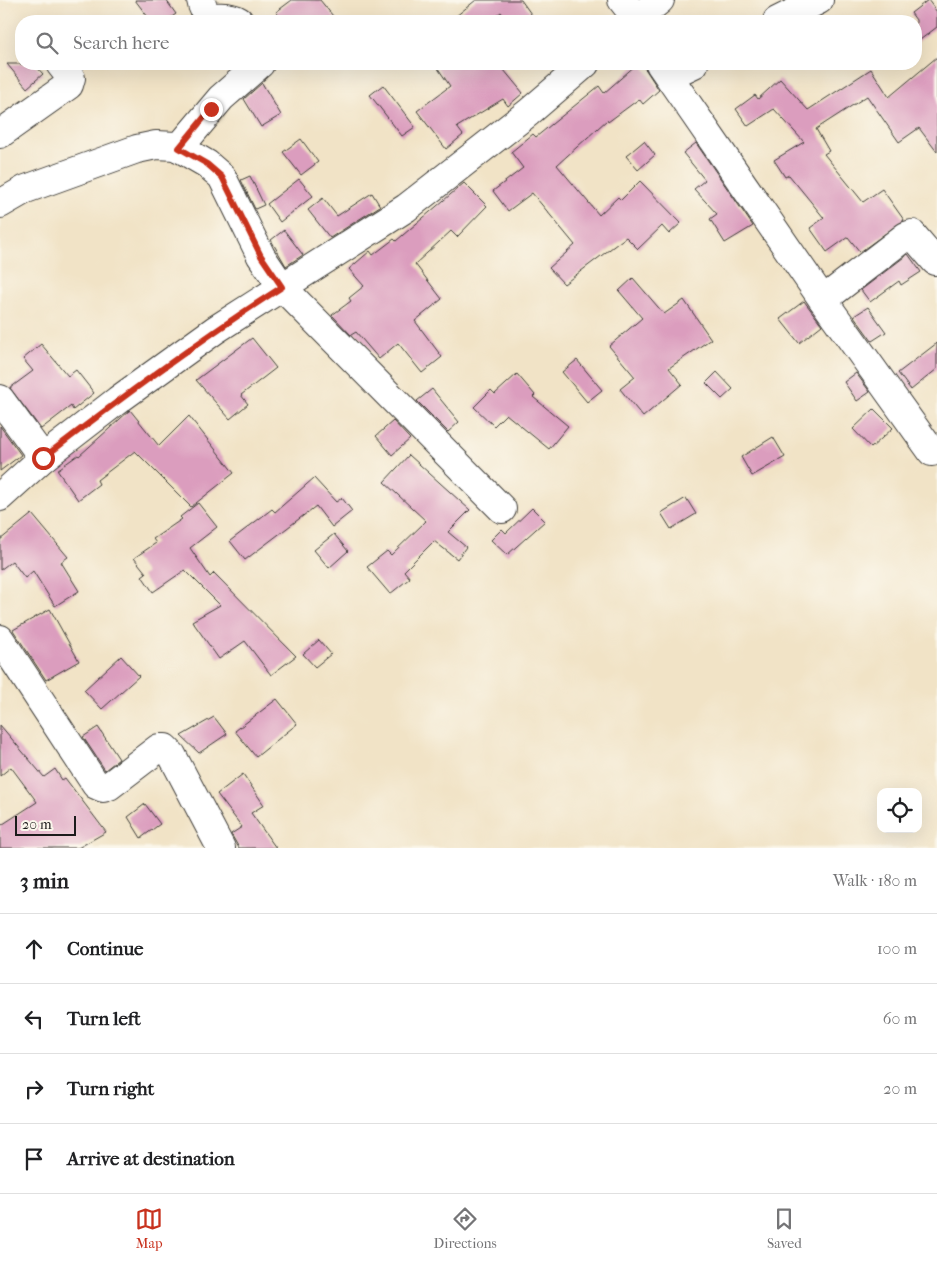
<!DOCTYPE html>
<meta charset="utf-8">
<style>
:root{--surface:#fff;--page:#f6f6f6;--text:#202124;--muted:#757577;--line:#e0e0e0;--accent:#c8321e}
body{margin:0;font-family:"IM FELL French Canon",serif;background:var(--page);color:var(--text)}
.controls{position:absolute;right:15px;bottom:15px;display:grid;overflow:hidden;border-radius:10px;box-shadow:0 5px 20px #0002}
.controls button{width:45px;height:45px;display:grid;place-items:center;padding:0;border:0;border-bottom:1px solid var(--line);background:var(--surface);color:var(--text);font:25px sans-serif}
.scale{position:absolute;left:15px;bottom:12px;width:61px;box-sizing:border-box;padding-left:5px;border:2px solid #1c1c1c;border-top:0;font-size:14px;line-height:18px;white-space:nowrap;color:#1c1c1c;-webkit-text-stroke:4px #fbf7ec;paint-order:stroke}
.stop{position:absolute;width:15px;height:15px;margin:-11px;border:4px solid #c8321e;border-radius:50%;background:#fff}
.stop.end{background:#c8321e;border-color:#fff;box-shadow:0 1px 5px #0008}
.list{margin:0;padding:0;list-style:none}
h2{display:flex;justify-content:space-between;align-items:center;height:65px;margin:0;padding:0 20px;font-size:21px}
h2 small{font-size:16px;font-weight:400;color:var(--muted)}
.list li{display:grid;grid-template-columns:32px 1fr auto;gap:15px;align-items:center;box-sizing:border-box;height:70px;padding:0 20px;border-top:1px solid var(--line)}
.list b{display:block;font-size:19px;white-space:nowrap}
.list em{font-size:16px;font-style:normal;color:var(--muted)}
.icon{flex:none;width:28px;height:28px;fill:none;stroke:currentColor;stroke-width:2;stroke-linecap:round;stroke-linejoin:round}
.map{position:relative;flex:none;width:937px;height:848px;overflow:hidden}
.search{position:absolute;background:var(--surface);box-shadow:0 5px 20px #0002;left:15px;right:15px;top:15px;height:55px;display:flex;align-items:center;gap:12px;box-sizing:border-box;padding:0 18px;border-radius:20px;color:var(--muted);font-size:19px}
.sheet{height:345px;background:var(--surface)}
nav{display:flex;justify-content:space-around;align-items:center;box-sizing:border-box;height:70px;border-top:1px solid var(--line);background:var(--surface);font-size:14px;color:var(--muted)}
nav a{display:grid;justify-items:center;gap:2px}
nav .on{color:var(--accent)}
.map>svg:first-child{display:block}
.building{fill:#db9dbe}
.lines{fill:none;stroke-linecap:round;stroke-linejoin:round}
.minor-casing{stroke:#3c3a36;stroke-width:30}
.minor{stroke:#fff;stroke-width:28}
.route{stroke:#c8321e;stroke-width:6}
</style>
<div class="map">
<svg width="937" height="848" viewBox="0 0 937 848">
<rect width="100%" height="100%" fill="#fbf7ec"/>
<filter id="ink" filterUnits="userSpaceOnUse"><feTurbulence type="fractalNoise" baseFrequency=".02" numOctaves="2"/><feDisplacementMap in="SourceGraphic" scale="10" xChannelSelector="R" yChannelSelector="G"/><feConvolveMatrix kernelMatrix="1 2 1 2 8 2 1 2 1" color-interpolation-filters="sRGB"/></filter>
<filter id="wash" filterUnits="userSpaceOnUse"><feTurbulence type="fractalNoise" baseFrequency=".0096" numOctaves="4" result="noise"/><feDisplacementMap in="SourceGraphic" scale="20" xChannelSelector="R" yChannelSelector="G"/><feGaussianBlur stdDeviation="1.12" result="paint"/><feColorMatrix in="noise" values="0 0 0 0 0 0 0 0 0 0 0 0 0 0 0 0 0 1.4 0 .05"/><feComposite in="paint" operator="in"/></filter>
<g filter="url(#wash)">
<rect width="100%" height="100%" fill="#f1e3c6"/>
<g id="blocks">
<g class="building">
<polygon points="135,0 166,0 176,14 166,21 151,21"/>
<polygon points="292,0 320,0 337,21 284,21 276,12"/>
<polygon points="476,0 521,0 536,21 508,21 501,12 490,21 450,21"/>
<polygon points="928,0 937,12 937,27 916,43 916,20 911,13"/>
<polygon points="937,57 937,152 919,128 899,142 867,96 816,129 829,151 824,154 863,202 882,189 904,220 860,252 848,237 827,252 810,228 824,218 789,175 785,177 774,160 804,142 774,109 748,126 736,109 755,95 758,99 780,79 808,110 871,69 889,97"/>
<polygon points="7,64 34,64 43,74 27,88"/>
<polygon points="435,64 499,64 523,93 508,106 503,99 457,127 463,135 446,149 417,111 450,86"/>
<polygon points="637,64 640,64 646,70 659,90 643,104 639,99 608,122 607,120 557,165 599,215 618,197 621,200 640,181 681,223 669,234 662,226 638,249 626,237 564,284 549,268 575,245 532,193 508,211 493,191 523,168 511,152 533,134 536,137 599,86 604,93"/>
<polygon points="262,83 281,115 261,127 244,99"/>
<polygon points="383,85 415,127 402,136 370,95"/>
<polygon points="301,139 318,162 301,175 283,152"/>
<polygon points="644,141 655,155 638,170 626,156"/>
<polygon points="696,143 753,226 725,243 710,219 717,214 694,189 705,180 683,153"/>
<polygon points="250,176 264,205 255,209 241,180"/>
<polygon points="299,179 313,196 280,222 267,204"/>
<polygon points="464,183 487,206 457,237 451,231 415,264 442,299 415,321 442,357 422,373 398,343 379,359 356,332 351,335 332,315 351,301 349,298 364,286 349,269 370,251 373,255 394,239 396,241"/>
<polygon points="372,193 380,206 330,238 308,210 323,198 337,216"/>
<polygon points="284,230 303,255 286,266 271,240"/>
<polygon points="908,254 921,272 901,285 899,281 870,302 861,290"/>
<polygon points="633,278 664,314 684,300 711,339 669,368 682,384 643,417 620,389 635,377 609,346 642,318 619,291"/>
<polygon points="804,301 822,325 799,343 780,319"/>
<polygon points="868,307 886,332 872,341 854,316"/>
<polygon points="252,338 276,368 241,395 248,404 230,419 196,380"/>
<polygon points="937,343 937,369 911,390 898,373"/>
<polygon points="41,344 68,376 76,370 94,393 73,410 71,406 41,429 10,388 33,371 23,359"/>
<polygon points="577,360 602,390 587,402 562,372"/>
<polygon points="717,372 733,389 722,399 706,383"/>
<polygon points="856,373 870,392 857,401 844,382"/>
<polygon points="517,374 535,395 533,397 568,426 549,449 506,414 494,426 474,407 491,390 495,394"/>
<polygon points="432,389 459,422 448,432 417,401"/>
<polygon points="874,409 893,428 871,448 853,429"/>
<polygon points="130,410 159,446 189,416 234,473 191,507 135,451 97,480 99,484 78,500 57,470 78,455 79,456"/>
<polygon points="393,421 410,439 392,455 376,436"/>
<polygon points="0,426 21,455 0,471"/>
<polygon points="773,437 785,457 752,476 741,457"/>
<polygon points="409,455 470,510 448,532 466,547 457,559 434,541 404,571 410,578 390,594 367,567 387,551 391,555 426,521 384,482"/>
<polygon points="314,478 336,502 342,498 352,511 332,527 316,506 245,560 230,541 272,509 275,512"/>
<polygon points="686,498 696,514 671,529 661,513"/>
<polygon points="198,503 217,527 190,548 210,577 214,573 296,656 271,675 245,641 219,659 192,621 220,605 185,570 153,592 142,576 146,573 134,558 156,543 153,539 182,519 180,517"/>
<polygon points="532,508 545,521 507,555 491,540 502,529 506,533"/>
<polygon points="32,514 68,557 61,562 79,591 55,606 33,571 25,578 12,561 0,570 0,540"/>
<polygon points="334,534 348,551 329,568 314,550"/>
<polygon points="50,609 79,661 46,680 13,630"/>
<polygon points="319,640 331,654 315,667 303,654"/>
<polygon points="121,656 139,676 102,709 84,690"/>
<polygon points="277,699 297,724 256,757 235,731"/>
<polygon points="214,717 227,734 199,753 181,736"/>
<polygon points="0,725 44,777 55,769 62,780 65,778 106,832 78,848 0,848 0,826 37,802 11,767 0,776"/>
<polygon points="98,727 119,759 105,770 83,737"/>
<polygon points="243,774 264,805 251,813 276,848 239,848 231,834 242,827 217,794"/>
<polygon points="145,804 160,824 141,838 128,817"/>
</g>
</g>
</g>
<g filter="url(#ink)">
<use href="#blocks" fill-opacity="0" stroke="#3c3a36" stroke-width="1"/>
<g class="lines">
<g class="minor-casing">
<g id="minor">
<path d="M201,0C205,26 223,11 239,21"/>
<polyline points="622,0 637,19"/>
<polyline points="634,21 660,0"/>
<polyline points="777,21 819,0"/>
<polyline points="660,64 823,300 932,452"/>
<polyline points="669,76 694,64"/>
<polyline points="0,134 69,85 71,78 60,64"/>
<polyline points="179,148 221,98 260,64"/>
<polyline points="0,204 26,189 137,149 156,145 176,146 207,164 222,177 261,256 282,287 502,509"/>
<polyline points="823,300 906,236 912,234 935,261"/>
<polyline points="0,399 43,458"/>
<polyline points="0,497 43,458 118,400 215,330 406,208 528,113 585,64"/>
<polyline points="0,639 96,785 103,788 109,786 159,748 165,748 172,755 221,848"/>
</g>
</g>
<use href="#minor" class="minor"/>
</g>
</g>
<g class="lines" filter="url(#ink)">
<path class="route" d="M43,458C121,398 199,340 282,287L261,256L222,177L207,164L179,148L211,109"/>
</g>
</svg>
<div class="controls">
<button><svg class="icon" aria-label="locate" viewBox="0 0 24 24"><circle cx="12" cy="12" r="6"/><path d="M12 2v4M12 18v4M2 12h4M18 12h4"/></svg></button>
</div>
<div class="scale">20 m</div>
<div class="stop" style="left:43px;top:458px"></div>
<div class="stop end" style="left:211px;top:109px"></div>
<div class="search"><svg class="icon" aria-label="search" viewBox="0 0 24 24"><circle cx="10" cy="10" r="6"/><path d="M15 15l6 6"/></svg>Search here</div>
</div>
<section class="sheet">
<h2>3 min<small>Walk · 180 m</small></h2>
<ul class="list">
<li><svg class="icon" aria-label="ahead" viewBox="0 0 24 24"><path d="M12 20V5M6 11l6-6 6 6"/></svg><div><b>Continue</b></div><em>100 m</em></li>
<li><svg class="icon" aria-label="left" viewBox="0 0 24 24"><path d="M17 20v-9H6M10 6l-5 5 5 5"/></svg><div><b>Turn left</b></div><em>60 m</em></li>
<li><svg class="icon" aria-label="right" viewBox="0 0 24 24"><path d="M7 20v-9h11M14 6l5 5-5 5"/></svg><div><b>Turn right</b></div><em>20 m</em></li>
<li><svg class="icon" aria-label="arrive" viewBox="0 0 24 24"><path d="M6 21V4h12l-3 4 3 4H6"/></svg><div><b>Arrive at destination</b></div></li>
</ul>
</section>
<nav>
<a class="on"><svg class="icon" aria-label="map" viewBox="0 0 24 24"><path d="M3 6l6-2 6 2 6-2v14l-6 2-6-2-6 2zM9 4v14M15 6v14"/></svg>Map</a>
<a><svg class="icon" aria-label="directions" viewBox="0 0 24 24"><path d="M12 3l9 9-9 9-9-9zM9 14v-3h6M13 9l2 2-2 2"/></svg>Directions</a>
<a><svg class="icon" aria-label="saved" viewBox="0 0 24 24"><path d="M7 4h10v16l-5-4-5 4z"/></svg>Saved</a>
</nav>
